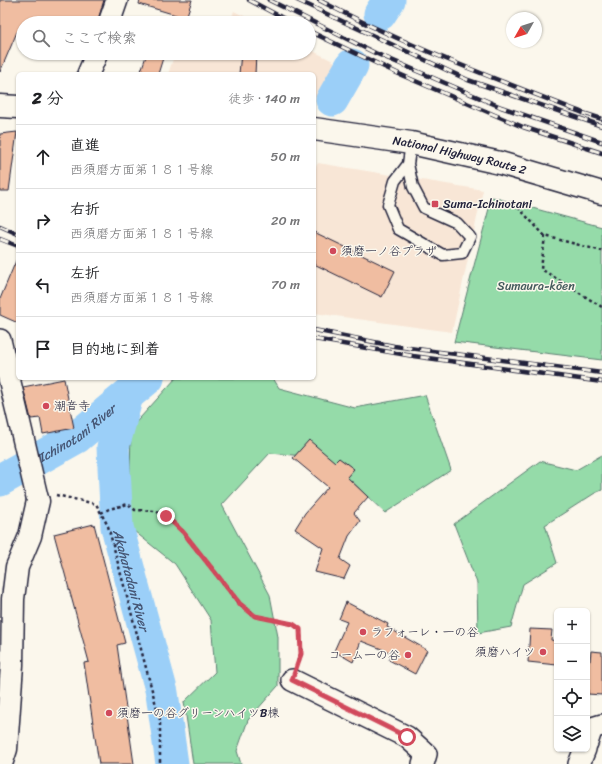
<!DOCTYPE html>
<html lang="ja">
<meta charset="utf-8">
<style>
:root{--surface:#fff;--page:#f6f6f6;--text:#202124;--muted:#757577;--line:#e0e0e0}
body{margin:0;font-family:Sriracha,"Klee One",sans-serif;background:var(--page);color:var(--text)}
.controls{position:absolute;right:12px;bottom:12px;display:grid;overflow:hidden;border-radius:6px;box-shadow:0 1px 3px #0004}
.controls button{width:36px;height:36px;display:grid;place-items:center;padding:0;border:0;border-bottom:1px solid var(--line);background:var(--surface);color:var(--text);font:20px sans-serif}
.compass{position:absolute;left:506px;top:12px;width:36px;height:36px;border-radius:50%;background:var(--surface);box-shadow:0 1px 3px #0004;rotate:231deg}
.stop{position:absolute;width:12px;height:12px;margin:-9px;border:3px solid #d1495b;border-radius:50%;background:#fff}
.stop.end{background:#d1495b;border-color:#fff;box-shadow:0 1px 4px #0008}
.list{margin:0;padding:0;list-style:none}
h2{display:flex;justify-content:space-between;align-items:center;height:52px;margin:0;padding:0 16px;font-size:17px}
h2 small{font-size:13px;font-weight:400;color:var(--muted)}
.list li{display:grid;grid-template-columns:26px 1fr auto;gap:12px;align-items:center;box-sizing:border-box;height:64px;padding:0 16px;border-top:1px solid var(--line)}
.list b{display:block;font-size:15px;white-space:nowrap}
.list p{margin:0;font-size:13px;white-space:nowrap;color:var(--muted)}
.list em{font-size:13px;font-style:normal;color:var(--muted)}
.icon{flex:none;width:22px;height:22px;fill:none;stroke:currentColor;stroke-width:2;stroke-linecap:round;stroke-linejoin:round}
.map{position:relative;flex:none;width:602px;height:764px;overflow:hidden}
.search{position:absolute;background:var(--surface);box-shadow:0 1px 3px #0004;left:16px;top:16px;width:300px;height:44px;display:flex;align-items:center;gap:10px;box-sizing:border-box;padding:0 14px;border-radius:22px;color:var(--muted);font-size:15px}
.panel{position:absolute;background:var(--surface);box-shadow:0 1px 3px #0004;left:16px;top:72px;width:300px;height:308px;border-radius:6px}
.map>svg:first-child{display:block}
.built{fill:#f8e6d6}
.green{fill:#95dba9;stroke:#5c7e72}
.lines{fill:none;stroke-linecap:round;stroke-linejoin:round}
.river{stroke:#9bcff8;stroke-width:33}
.building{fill:#f0bda1;stroke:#22223b}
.lane-casing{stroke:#22223b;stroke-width:13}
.street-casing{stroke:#22223b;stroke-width:24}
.secondary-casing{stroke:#22223b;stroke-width:25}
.highway-casing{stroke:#22223b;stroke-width:25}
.path{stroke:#22223b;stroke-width:2.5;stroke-dasharray:3 3;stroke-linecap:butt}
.lane{stroke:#fbf7ec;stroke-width:10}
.street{stroke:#fbf7ec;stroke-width:21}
.secondary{stroke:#fbf7ec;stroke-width:22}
.highway{stroke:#fbf7ec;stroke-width:22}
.rail-casing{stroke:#22223b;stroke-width:4.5}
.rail{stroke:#fbf7ec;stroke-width:3;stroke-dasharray:9;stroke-linecap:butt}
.route{stroke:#d1495b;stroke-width:5}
.poi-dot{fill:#d1495b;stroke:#fbf7ec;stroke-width:1.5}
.labels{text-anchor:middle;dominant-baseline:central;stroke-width:3;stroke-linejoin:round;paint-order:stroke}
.street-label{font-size:12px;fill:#22223b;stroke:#fbf7ec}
.poi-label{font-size:12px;fill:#22223b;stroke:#fbf7ec;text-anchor:start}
.park-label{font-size:12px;fill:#445a5c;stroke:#fbf7ec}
.water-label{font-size:13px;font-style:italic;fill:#465674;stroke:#fbf7ec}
</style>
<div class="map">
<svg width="602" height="764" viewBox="0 0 602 764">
<rect width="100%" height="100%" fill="#fbf7ec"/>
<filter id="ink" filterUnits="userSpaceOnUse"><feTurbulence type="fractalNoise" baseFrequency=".025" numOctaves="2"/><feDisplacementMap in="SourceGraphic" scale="8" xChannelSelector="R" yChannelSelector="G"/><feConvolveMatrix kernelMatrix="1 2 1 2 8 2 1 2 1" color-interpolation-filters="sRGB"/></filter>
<g filter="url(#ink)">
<g class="built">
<polygon points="234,11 258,23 230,23"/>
<polygon points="309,49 337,63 318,97 314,97 314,74 168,74 175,53 309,53"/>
<polygon points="318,163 483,190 452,332 314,313 314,170"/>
</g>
<g class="green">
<polygon points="492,197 602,227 602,360 454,342"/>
<polygon points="176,378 273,378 279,388 355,408 425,395 451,470 385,513 327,458 270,453 222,505 270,595 278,637 278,686 248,720 237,751 241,764 193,764 184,702 215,672 211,620 175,564 129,527 131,428"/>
<polygon points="602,455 602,490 595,493 545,525 557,563 523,584 511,627 478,633 477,583 454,524 540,461 576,470"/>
</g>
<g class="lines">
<g class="river">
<polyline points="380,14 389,0"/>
<polyline points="332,100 352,65"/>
<path id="s1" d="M127,396L113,447L117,527L162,693L172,764"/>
<path id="s2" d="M0,480L77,437L148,378"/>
</g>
</g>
<g class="building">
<polygon points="0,0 104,0 97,23 23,23 23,35 17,32 0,72"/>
<polygon points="140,0 192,0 186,18 139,4"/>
<polygon points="147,53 163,58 158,74 149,74 141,71"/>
<polygon points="241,53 256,53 255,74 239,74"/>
<polygon points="17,132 9,191 0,191 0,134"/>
<polygon points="314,232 395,271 382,297 314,264"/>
<polygon points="18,256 18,323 0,315 0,299"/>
<polygon points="64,379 74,428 43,434 40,418 31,419 23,387"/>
<polygon points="309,440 335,462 339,458 354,469 347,477 368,497 354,513 360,521 349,536 340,559 350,566 344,579 315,572 323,548 295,529 305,513 328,487 293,458"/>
<polygon points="94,524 125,643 117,645 134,764 99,764 84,663 89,662 54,534"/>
<polygon points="346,602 388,624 387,627 427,650 415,674 389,660 392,653 361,641 353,662 334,651 347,622 339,619"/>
<polygon points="530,629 552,630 551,640 557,641 557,665 528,662"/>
<polygon points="591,651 602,652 602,695 588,694 587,661 590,661"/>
</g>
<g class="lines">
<g class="lane-casing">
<polyline id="lane" points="408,164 395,181 388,205 398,229 443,255 462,253 470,237 457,223 424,208 413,187 408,164 411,143"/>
</g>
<g class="street-casing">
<g id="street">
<polyline points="109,23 117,0"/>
<polyline points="88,74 97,53"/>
<polyline points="0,340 38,501"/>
<polyline points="292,680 407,737 426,754 423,764"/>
<polyline points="587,743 592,728 602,725"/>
<polyline points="579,764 585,749"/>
</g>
</g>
<g class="secondary-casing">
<polyline id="secondary" points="1,764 6,749 12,665 13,599 17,567 30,536 38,501"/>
</g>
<g class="highway-casing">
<g id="highway">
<polyline points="0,106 18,107"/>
<path id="s3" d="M314,129L411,143L500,163L602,193"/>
</g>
</g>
<g class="path">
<polyline points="514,203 545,236 602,251"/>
<polyline points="545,236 541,269 602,307"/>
<polyline points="56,495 96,504 108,526 160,720 160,764"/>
<polyline points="101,513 109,509 128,504 135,510 155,511 166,516 183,532 240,604 255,616 293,624 300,629 301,654 298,663"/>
</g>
<use href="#lane" class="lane"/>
<use href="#street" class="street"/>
<use href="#secondary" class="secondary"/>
<use href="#highway" class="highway"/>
<g class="rail-casing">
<g id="rail">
<polyline points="249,0 292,23"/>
<polyline points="269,0 375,53 501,107 602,142"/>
<polyline points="297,0 468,80 602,126"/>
<path d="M319,0C403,45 494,78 583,113L602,119"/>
<polyline points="309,31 399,74 523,127 602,153"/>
<polyline points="0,226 18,234"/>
<polyline points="0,239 18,246"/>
<polyline points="314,330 394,346 602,373"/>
<polyline points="314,339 413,356 602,382"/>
</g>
</g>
<use href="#rail" class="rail"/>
</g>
</g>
<g class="lines" filter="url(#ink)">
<polyline class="route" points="166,516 183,532 240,604 255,616 293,624 300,629 301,654 292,680 407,737"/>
</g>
<g class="poi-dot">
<rect x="431" y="200" width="8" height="8" rx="2"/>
<circle cx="333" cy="251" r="4"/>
<circle cx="46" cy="406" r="4"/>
<circle cx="363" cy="632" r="4"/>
<circle cx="543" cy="652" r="4"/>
<circle cx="408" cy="655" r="4"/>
<circle cx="109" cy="713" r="4"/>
</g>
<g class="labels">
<g class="street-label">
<text stroke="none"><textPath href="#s3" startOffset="148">National Highway Route 2</textPath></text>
</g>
<g class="poi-label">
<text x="443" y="204">Suma-Ichinotani</text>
<text x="341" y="251">須磨一ノ谷プラザ</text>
<text x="54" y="406">潮音寺</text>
<text x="371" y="632">ラフォーレ・一の谷</text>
<text x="535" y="652" text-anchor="end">須磨ハイツ</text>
<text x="400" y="655" text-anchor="end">コーム一の谷</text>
<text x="117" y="713">須磨一の谷グリーンハイツB棟</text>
</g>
<g class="park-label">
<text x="536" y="286">Sumaura-kōen</text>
</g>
<g class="water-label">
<text stroke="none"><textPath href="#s2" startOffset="90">Ichinotani River</textPath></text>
<text stroke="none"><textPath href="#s1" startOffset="188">Akahatadani River</textPath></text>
</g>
</g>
</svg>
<div class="controls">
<button>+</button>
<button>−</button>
<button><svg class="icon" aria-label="locate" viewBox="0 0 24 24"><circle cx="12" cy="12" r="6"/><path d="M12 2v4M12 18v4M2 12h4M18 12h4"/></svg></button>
<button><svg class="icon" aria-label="layers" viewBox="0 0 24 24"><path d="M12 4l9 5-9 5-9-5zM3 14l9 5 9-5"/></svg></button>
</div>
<svg class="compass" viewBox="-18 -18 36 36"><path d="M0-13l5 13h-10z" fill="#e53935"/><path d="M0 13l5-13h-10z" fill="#757577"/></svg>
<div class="stop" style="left:407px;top:737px"></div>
<div class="stop end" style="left:166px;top:516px"></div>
<div class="search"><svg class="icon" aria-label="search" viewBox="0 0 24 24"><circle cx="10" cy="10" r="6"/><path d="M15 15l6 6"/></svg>ここで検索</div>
<section class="panel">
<h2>2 分<small>徒歩 · 140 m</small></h2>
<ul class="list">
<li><svg class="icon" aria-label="ahead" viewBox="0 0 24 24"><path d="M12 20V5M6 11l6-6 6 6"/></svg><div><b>直進</b><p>西須磨方面第１８１号線</p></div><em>50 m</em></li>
<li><svg class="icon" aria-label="right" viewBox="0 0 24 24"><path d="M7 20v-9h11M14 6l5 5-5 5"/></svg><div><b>右折</b><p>西須磨方面第１８１号線</p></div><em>20 m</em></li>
<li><svg class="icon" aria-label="left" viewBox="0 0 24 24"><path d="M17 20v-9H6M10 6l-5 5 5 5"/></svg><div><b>左折</b><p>西須磨方面第１８１号線</p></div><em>70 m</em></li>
<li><svg class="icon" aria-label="arrive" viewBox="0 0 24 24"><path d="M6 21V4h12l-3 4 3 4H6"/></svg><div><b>目的地に到着</b></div></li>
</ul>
</section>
</div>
